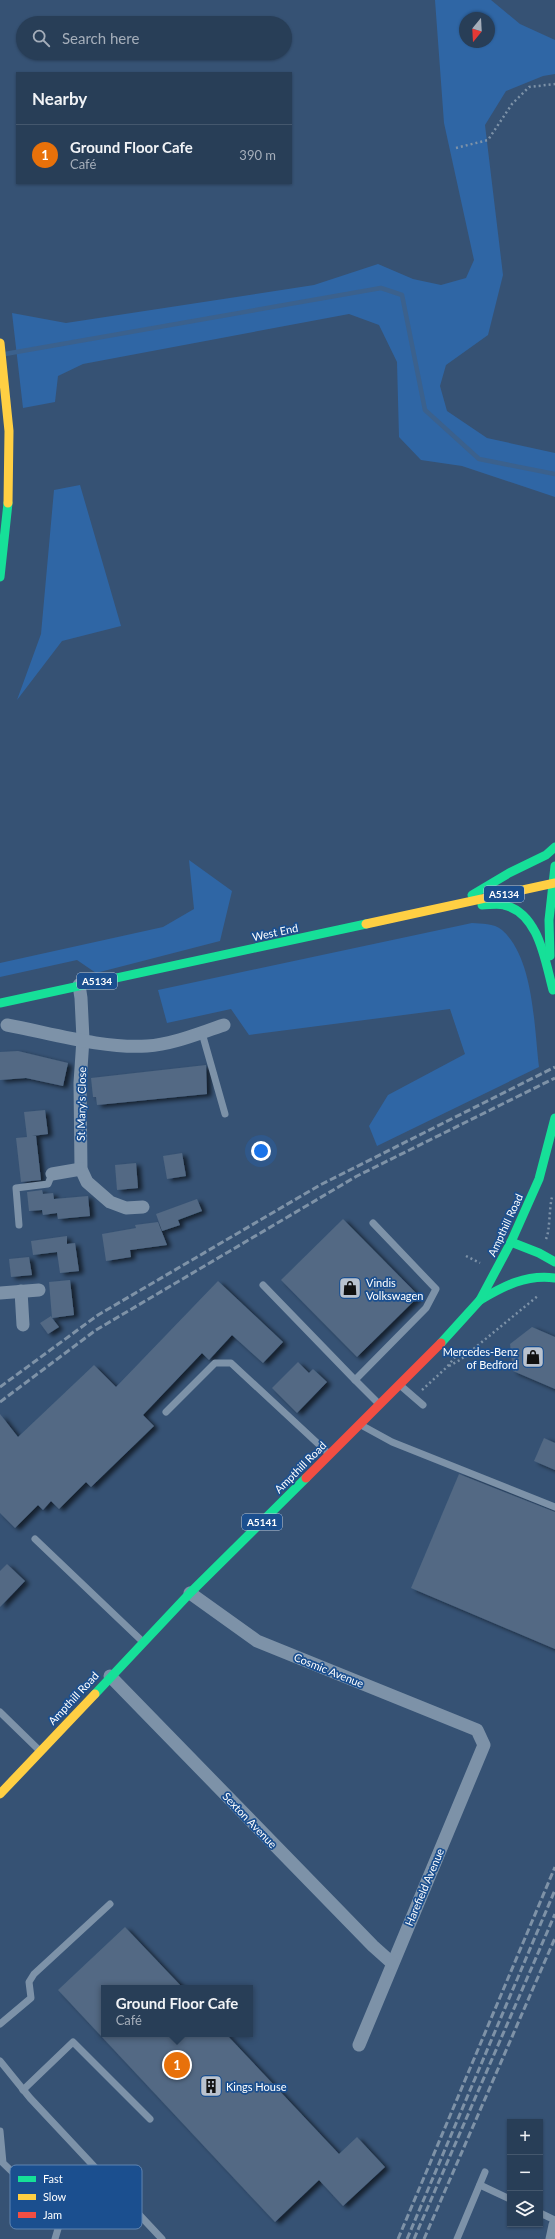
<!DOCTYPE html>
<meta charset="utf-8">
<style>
:root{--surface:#283e57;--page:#344961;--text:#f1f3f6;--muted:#a5aeba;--line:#44576d;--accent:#8bbbb9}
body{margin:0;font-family:Lato,sans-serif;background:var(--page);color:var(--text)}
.controls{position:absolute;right:12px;bottom:12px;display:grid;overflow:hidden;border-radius:0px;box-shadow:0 1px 3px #0004}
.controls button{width:36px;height:36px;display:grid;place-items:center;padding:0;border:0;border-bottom:1px solid var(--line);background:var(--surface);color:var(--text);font:20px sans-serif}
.compass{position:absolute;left:459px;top:12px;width:36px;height:36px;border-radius:50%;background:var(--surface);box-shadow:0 1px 3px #0004;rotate:198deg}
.you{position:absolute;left:261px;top:1151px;width:14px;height:14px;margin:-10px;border:3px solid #fff;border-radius:50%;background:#1a73e8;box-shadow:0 0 0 6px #1a73e833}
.badge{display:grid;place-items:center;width:26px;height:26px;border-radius:50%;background:var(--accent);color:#fff;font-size:13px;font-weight:700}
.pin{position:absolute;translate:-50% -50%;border:2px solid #fff;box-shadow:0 1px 4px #0006}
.popup{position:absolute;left:101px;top:1985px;width:152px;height:52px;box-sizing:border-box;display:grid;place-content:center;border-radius:0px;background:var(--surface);filter:drop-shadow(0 1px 3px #0005);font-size:13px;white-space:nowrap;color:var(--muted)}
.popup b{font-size:15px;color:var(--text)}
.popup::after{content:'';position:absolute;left:50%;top:100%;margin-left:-8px;border:8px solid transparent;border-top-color:var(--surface)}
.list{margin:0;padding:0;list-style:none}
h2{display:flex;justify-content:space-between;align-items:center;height:52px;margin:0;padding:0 16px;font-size:17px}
h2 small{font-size:13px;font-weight:400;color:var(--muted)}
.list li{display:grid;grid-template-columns:26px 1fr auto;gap:12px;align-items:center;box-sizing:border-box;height:60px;padding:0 16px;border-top:1px solid var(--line)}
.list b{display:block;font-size:15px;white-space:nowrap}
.list p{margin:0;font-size:13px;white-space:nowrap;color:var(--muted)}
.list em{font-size:13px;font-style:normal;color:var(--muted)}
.icon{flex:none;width:22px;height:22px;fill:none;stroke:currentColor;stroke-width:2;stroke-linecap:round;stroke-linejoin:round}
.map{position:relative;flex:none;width:555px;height:2239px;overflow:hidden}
.search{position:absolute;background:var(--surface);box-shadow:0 1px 3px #0004;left:16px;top:16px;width:276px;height:44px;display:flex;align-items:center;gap:10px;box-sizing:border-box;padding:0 14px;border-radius:22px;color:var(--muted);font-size:15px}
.panel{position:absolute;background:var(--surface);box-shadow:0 1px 3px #0004;left:16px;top:72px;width:276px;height:112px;border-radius:0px}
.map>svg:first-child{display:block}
.green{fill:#2f66a5;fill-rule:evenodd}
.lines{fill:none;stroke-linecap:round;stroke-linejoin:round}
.stream{stroke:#3b618d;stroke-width:4.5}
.building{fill:#526984;filter:url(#shadow)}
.path{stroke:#7d92a8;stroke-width:2.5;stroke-dasharray:2 3;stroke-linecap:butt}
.lane{stroke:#7d92a8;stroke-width:7}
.street{stroke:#7d92a8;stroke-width:13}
.fast{stroke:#16e098;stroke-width:9}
.slow{stroke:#ffcf43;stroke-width:9}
.jam{stroke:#f24e42;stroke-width:9}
.rail{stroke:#7e92a7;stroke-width:3;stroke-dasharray:7 3;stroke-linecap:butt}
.labels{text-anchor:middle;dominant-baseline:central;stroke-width:3.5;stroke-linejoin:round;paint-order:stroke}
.shield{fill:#1b4f8f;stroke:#bbcadd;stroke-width:1}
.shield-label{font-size:10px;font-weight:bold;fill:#fff}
.street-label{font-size:11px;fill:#fff;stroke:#1b4f8f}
.poi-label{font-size:11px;fill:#fff;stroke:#1b4f8f;text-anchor:start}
.key{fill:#1b4f8f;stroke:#5f84b1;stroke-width:1}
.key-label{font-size:11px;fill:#fff}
</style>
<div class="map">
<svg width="555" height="2239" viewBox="0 0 555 2239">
<defs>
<filter id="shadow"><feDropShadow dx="4.5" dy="2.5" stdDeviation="2" flood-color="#0009"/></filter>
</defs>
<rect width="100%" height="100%" fill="#365274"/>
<g class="green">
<path d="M435,0H491L520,24L555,40V74L543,76L506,91L485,125L503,275L488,335L446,365L440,386L447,411L487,438L555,453V497L462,466L421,460L399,437L397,362L379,325L349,314L83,364L58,376L55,402L23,408L12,313L66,323L314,285L378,264L413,279L441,285L466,278L474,260L444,123ZM465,18H489V42H465Z"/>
<polygon points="80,485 121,626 62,641 17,700 41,634 54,490"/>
<polygon points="189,860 232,891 220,941 96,973 77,960 0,977 0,963 163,927 194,909"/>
<path d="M472,923C481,924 494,923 502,930C534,958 534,1027 539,1067L377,1146L369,1126L388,1095L465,1054L450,1009L249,1035L231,1009L167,1023L158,990Z"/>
</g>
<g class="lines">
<polyline class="stream" points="5,354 381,288 402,295 425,410 479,459 555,474"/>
</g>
<g class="building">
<polygon points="18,1051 68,1063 63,1086 26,1078 0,1080 0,1052"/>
<polygon points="206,1065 207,1094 97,1105 96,1097 93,1097 91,1078"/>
<polygon points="45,1110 48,1134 32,1136 36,1136 41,1180 21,1182 16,1138 27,1137 24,1112"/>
<polygon points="182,1153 186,1176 167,1179 163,1156"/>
<polygon points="136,1163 138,1188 117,1190 115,1165"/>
<polygon points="42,1190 43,1194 53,1193 54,1199 88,1196 90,1216 58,1219 57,1213 43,1215 42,1210 29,1211 27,1192"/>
<polygon points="197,1199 202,1211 178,1220 180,1225 162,1231 156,1214"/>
<polygon points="343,1219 419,1296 357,1357 281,1280"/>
<polygon points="158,1222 167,1245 130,1250 131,1257 106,1261 102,1234 136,1228 135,1225"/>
<polygon points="67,1236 67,1244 75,1243 79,1271 60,1273 57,1252 33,1255 31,1241"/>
<polygon points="29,1257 32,1275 11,1277 9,1259"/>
<polygon points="70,1280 74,1315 52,1318 59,1327 48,1334 40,1323 51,1316 52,1318 49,1282"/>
<polygon points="218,1281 283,1342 263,1363 232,1335 209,1360 202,1353 143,1415 154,1426 91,1487 86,1482 59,1509 51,1501 43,1510 38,1505 15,1528 0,1513 0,1414 18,1437 94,1365 116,1387"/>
<polygon points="532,1327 555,1337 555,1389 513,1371 510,1344"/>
<polygon points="298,1362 309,1373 313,1369 327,1382 297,1413 272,1388"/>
<polygon points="544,1438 555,1443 555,1470 534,1461"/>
<polygon points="459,1474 555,1512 555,1649 411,1588"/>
<polygon points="7,1564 25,1581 0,1607 0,1571"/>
<polygon points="125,1927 183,1988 104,1988 104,2034 226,2034 339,2154 357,2137 385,2167 343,2206 319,2180 275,2222 58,1990"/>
</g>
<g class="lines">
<g class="path">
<polyline points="456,148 488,140 512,104 529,87 555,84"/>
<path d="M546,1239C550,1231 549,1209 552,1197"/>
<polyline points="466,1256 480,1263"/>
<polyline points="449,1366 460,1360 539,1295"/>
<polyline points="422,1390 447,1367 455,1357"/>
</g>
<g class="lane">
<polyline points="202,1033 225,1114"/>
<polyline points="373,1223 436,1289 426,1308 355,1380 378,1403"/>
<polyline points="19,1225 16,1188 48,1184 52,1174"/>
<polyline points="263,1285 355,1380"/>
<polyline points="401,1386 423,1405"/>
<polyline points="166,1412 215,1363 231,1363 328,1453"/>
<polyline points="361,1425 392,1442 555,1507"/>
<polyline points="35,1539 142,1641"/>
<polyline points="0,1712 40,1751"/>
<polyline points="0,2024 31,1998 29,1982 34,1974 110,1904"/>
<polyline points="0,2061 30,2098 162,2239"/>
<polyline points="23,2090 73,2042 150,2119"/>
<polyline points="0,2131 3,2163 54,2212 60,2222 55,2239"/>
<polyline points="480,2185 510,2199"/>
<polyline points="540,2213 555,2220"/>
<polyline points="457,2239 485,2172"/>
</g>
<g class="street">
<polyline points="79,985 81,998 83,1039 80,1083 81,1169 87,1182 110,1202 126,1208 143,1207"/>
<path d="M7,1025C50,1033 104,1049 147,1046C174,1044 199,1033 224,1025"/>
<polyline points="52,1174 81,1169"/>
<polyline points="21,1291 23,1325"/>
<polyline points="0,1293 39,1290"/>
<polyline points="190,1593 257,1641 477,1730 484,1745 359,2045"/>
<polyline points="110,1676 373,1946 392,1963"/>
<polyline points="552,2239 555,2225"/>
</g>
<g class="fast">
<polyline points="0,577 8,503"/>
<polyline points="472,895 509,873 546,855 555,847"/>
<path d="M482,905C489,905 497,903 504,905C539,913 545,961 553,990"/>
<polyline points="550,956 549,920 555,866"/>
<polyline points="0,1003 366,924"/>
<polyline points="511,1242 539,1253 555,1262"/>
<path d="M480,1300C504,1286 526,1274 555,1278"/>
<polyline points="441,1343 480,1300 511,1242 539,1179 555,1118"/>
<polyline points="95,1694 190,1593 306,1478"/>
</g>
<g class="slow">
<polyline points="0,343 9,431 8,503"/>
<polyline points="366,924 555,883"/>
<polyline points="0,1794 95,1694"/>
</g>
<polyline class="jam" points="306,1478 441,1343"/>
<g class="rail">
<polyline points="0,1387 98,1315 320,1185 555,1067"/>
<polyline points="0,1402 96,1330 357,1176 555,1078"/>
<polyline points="398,2239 555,1867"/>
<polyline points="407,2239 555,1890"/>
<polyline points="414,2239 555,1914"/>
<polyline points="424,2239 555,1938"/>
</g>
</g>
<defs>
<g id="shop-square" transform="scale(1.15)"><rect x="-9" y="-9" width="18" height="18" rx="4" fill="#b9c2ce" stroke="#1b4f8f"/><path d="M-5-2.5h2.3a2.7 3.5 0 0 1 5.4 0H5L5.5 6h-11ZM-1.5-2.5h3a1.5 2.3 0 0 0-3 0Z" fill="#111"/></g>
<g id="building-square" transform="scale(1.15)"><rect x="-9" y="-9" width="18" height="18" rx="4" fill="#b9c2ce" stroke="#1b4f8f"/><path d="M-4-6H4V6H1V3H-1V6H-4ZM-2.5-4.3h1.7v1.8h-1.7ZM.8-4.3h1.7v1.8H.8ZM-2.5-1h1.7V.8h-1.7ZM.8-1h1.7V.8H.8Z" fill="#111"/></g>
</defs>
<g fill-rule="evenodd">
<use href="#shop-square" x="350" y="1288"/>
<use href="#shop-square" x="533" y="1357"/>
<use href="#building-square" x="211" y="2086"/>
</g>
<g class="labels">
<g class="shield">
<rect x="484" y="886" width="40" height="16" rx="3"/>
<rect x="77" y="973" width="40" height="16" rx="3"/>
<rect x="242" y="1514" width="40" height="16" rx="3"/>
</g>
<g class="shield-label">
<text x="504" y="894">A5134</text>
<text x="97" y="981">A5134</text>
<text x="262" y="1522">A5141</text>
</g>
<g class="street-label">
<text transform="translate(275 932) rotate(-12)">West End</text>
<text transform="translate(81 1104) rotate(-89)">St Mary's Close</text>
<text transform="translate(505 1225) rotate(-65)">Ampthill Road</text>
<text transform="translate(300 1467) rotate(-45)">Ampthill Road</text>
<text transform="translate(329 1670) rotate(22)">Cosmic Avenue</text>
<text transform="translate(73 1698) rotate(-47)">Ampthill Road</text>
<text transform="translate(250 1820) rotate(46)">Sexton Avenue</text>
<text transform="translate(424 1887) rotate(-67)">Harefield Avenue</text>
</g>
<g class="poi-label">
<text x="366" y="1282">Vindis<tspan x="366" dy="13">Volkswagen</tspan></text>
<text x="518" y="1351" text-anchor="end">Mercedes-Benz<tspan x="518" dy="13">of Bedford</tspan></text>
<text x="226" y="2086">Kings House</text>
</g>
</g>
<rect x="10" y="2165" width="132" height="64" rx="6" class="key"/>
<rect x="18" y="2176" width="18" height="6" fill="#16e098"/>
<rect x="18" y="2194" width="18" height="6" fill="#ffcf43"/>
<rect x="18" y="2212" width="18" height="6" fill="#f24e42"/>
<g class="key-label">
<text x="43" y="2183">Fast</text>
<text x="43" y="2201">Slow</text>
<text x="43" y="2219">Jam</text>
</g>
</svg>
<div class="controls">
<button>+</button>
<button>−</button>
<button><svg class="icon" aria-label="layers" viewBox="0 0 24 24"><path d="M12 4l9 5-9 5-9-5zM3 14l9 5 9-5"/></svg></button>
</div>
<svg class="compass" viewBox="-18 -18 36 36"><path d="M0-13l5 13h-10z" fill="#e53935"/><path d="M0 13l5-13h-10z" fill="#a5aeba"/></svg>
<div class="you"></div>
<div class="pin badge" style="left:177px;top:2065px;background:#e8710a">1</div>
<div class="popup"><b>Ground Floor Cafe</b>Café</div>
<div class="search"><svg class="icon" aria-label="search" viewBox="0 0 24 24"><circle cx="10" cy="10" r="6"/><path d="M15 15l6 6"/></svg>Search here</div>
<section class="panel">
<h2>Nearby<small></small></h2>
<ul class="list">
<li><span class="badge" style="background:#e8710a">1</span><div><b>Ground Floor Cafe</b><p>Café</p></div><em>390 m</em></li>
</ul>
</section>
</div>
